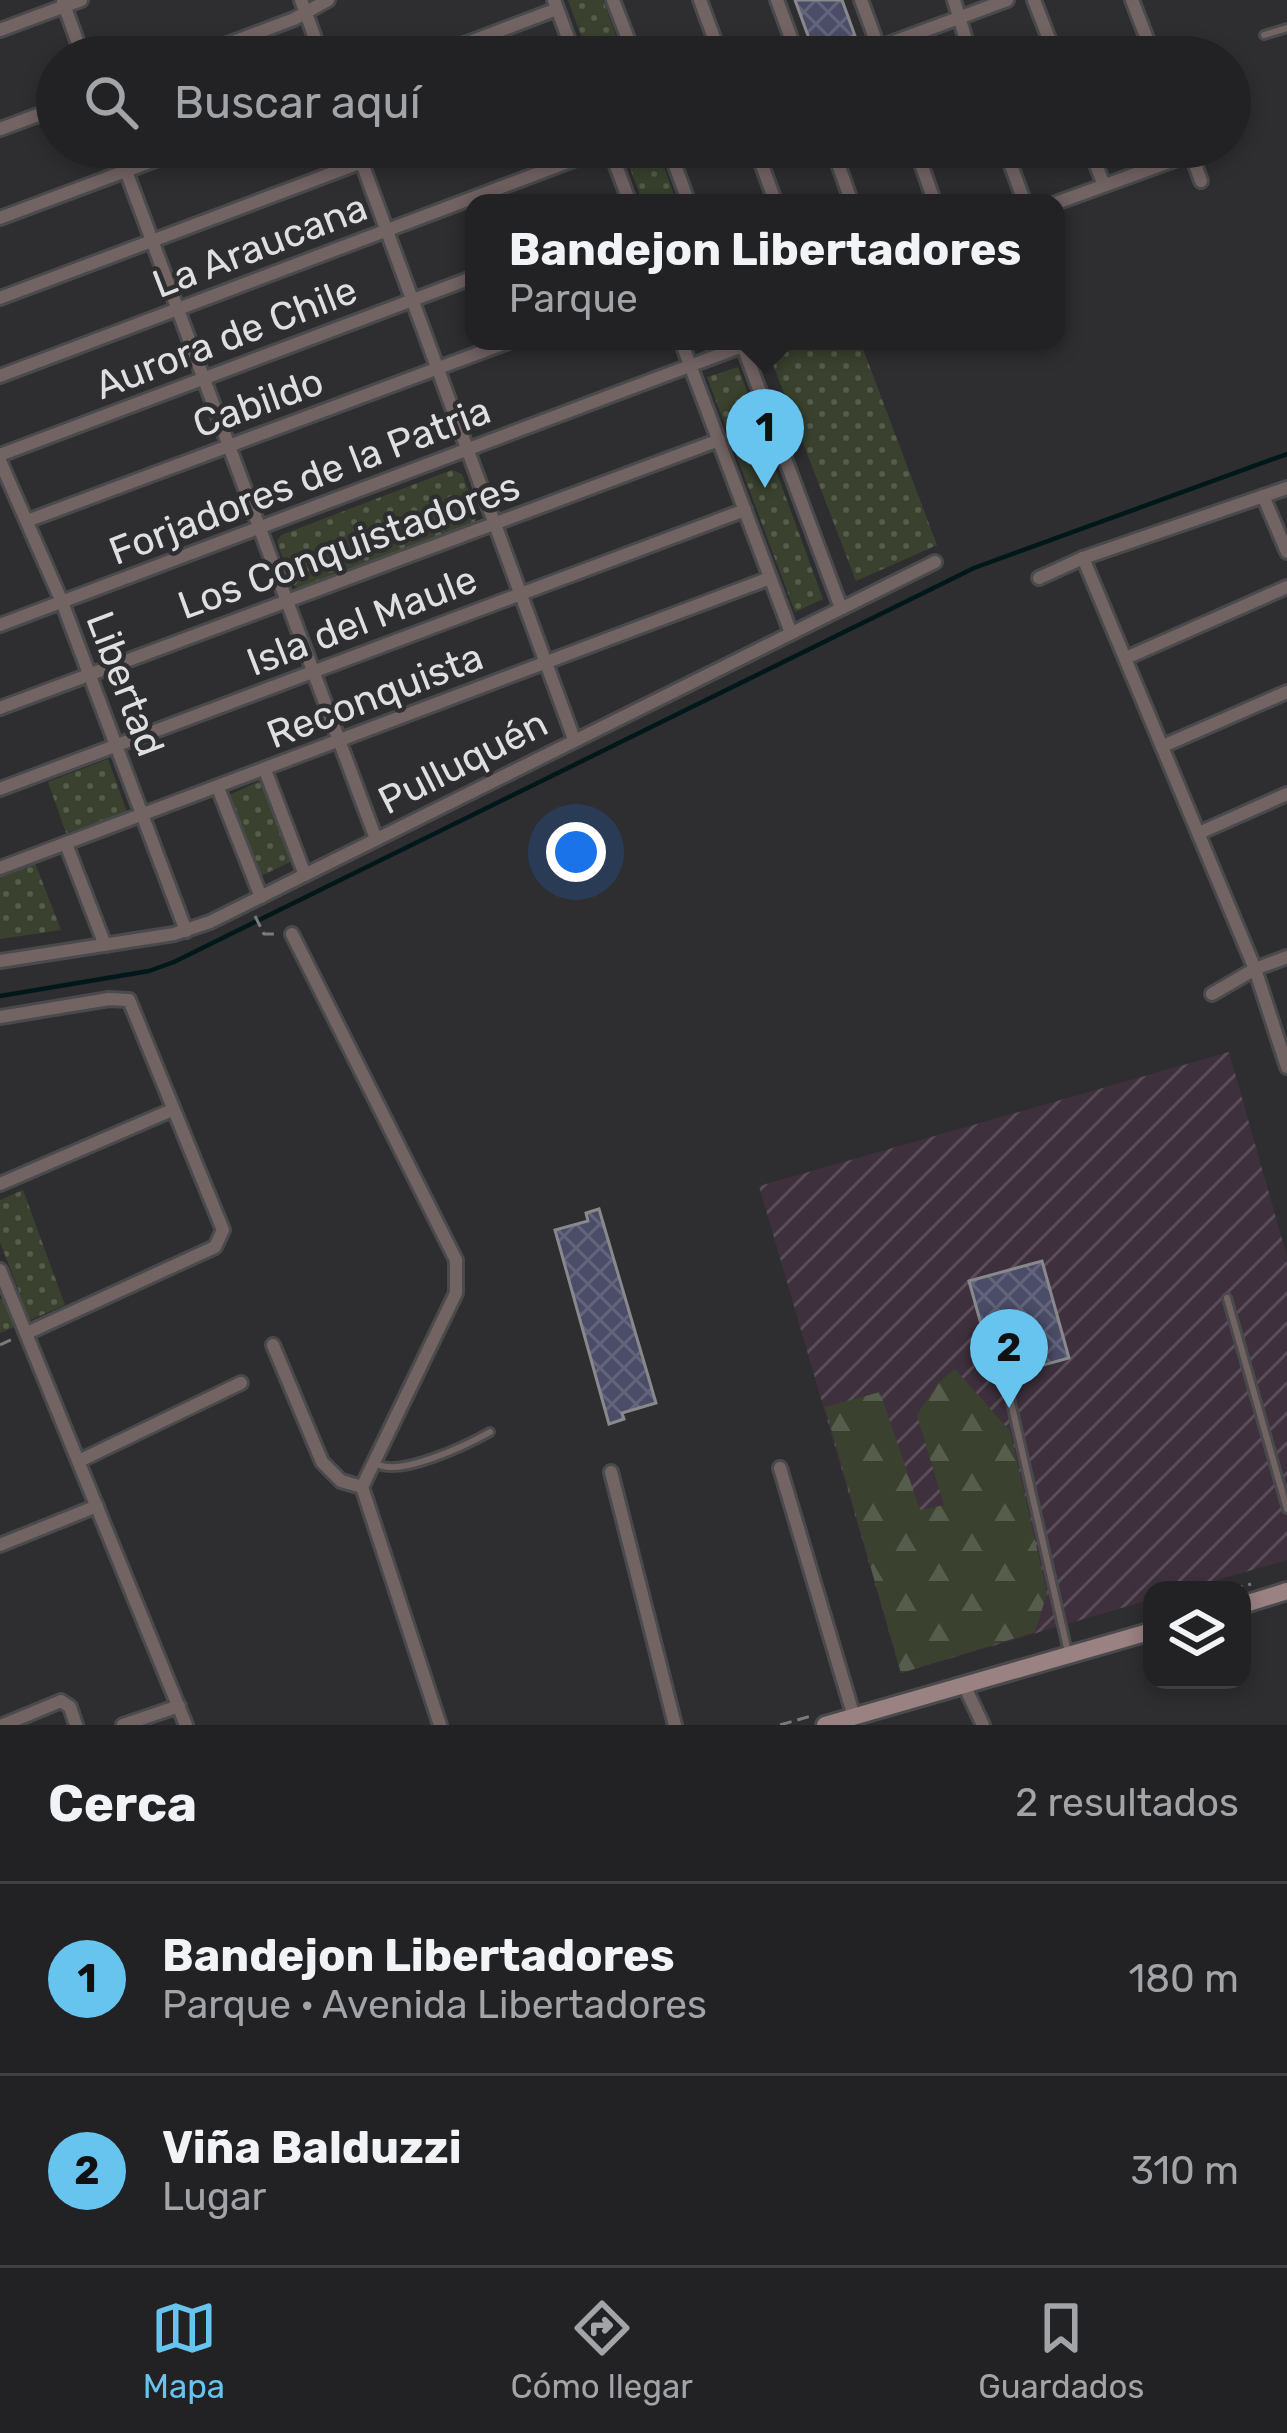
<!DOCTYPE html>
<html lang="es">
<meta charset="utf-8">
<style>
:root{--surface:#222225;--page:#2a2a2d;--text:#f1f3f6;--muted:#a2a4a7;--line:#3f3f42;--accent:#67c4ef}
body{margin:0;font-family:Rubik,sans-serif;background:var(--page);color:var(--text)}
.controls{position:absolute;right:36px;bottom:36px;display:grid;overflow:hidden;border-radius:24px;box-shadow:0 6px 18px #0003}
.controls button{width:108px;height:108px;display:grid;place-items:center;padding:0;border:0;border-bottom:3px solid var(--line);background:var(--surface);color:var(--text);font:60px sans-serif}
.you{position:absolute;left:576px;top:852px;width:42px;height:42px;margin:-30px;border:9px solid #fff;border-radius:50%;background:#1a73e8;box-shadow:0 0 0 18px #1a73e833}
.badge{display:grid;place-items:center;width:78px;height:78px;border-radius:50%;background:var(--accent);color:#111;font-size:39px;font-weight:700}
.pin{position:absolute;translate:-50% -99px;filter:drop-shadow(0 3px 6px #0008)}
.pin::after{content:'';position:absolute;top:63px;width:42px;height:36px;background:inherit;clip-path:polygon(0 0,100% 0,50% 100%)}
.popup{position:absolute;left:465px;top:194px;width:600px;height:156px;box-sizing:border-box;display:grid;place-content:center;border-radius:24px;background:var(--surface);filter:drop-shadow(0 3px 9px #0005);font-size:39px;white-space:nowrap;color:var(--muted)}
.popup b{font-size:45px;color:var(--text)}
.popup::after{content:'';position:absolute;left:50%;top:100%;margin-left:-24px;border:24px solid transparent;border-top-color:var(--surface)}
.list{margin:0;padding:0;list-style:none}
h2{display:flex;justify-content:space-between;align-items:center;height:156px;margin:0;padding:0 48px;font-size:51px}
h2 small{font-size:39px;font-weight:400;color:var(--muted)}
.list li{display:grid;grid-template-columns:78px 1fr auto;gap:36px;align-items:center;box-sizing:border-box;height:192px;padding:0 48px;border-top:3px solid var(--line)}
.list b{display:block;font-size:45px;white-space:nowrap}
.list p{margin:0;font-size:39px;white-space:nowrap;color:var(--muted)}
.list em{font-size:39px;font-style:normal;color:var(--muted)}
.icon{flex:none;width:66px;height:66px;fill:none;stroke:currentColor;stroke-width:2;stroke-linecap:round;stroke-linejoin:round}
.map{position:relative;flex:none;width:1287px;height:1725px;overflow:hidden}
.search{position:absolute;background:var(--surface);box-shadow:0 6px 18px #0003;left:36px;right:36px;top:36px;height:132px;display:flex;align-items:center;gap:30px;box-sizing:border-box;padding:0 42px;border-radius:66px;color:var(--muted);font-size:45px}
.sheet{height:540px;background:var(--surface)}
nav{display:flex;justify-content:space-around;align-items:center;box-sizing:border-box;height:168px;border-top:3px solid var(--line);background:var(--surface);font-size:33px;color:var(--muted)}
nav a{display:grid;justify-items:center;gap:6px}
nav .on{color:var(--accent)}
.map>svg:first-child{display:block}
.industrial{fill:url(#industrial-furrows)}
.grass{fill:url(#grass-dots)}
.forest{fill:url(#forest-firs)}
.lines{fill:none;stroke-linecap:round;stroke-linejoin:round}
.stream{stroke:#001819;stroke-width:4.5}
.building{fill:url(#building-cross-hatch);stroke:#88898d;stroke-width:3}
.lane-casing{stroke:#4a4a4d;stroke-width:12}
.street-casing{stroke:#4a4a4d;stroke-width:18}
.secondary-casing{stroke:#4a4a4d;stroke-width:22}
.path{stroke:#7a7b7d;stroke-width:3;stroke-dasharray:12 6;stroke-linecap:butt}
.lane{stroke:#736464;stroke-width:6}
.street{stroke:#736464;stroke-width:12}
.secondary{stroke:#9a8182;stroke-width:16}
.labels{text-anchor:middle;dominant-baseline:central;stroke-width:9;stroke-linejoin:round;paint-order:stroke}
.street-label{font-size:39px;fill:#dedfe1;stroke:#2e2e31}
</style>
<div class="map">
<svg width="1287" height="1725" viewBox="0 0 1287 1725">
<defs>
<pattern id="industrial-furrows" width="10" height="10" patternUnits="userSpaceOnUse" patternTransform="scale(3)"><rect width="10" height="10" fill="#3f303d"/><path d="M-1 1l2-2M0 10L10 0M9 11l2-2" fill="none" stroke="#5a4e59"/></pattern>
<pattern id="grass-dots" width="8" height="8" patternUnits="userSpaceOnUse" patternTransform="scale(3)"><rect width="8" height="8" fill="#3a422f"/><path d="M2 2h.1M6 6h.1" fill="none" stroke="#565d4d" stroke-width="1.8" stroke-linecap="round"/></pattern>
<pattern id="forest-firs" width="22" height="20" patternUnits="userSpaceOnUse" patternTransform="scale(3)"><rect width="22" height="20" fill="#3a422f"/><path d="M5 1l3.5 6h-7zM16 11l3.5 6h-7z" fill="#565d4d"/></pattern>
<pattern id="building-cross-hatch" width="8" height="8" patternUnits="userSpaceOnUse" patternTransform="scale(3)"><rect width="8" height="8" fill="#4b4c67"/><path d="M0 0l8 8M0 8l8-8" fill="none" stroke="#64657c"/></pattern>
</defs>
<rect width="100%" height="100%" fill="#2e2e31"/>
<polygon class="industrial" points="1229,1052 1287,1257 1287,1560 1183,1590 1152,1590 1152,1599 901,1673 759,1186"/>
<g class="grass">
<polygon points="568,0 603,0 624,57 589,57"/>
<polygon points="622,147 657,147 677,203 643,203"/>
<polygon points="787,341 860,341 937,545 856,581 767,349"/>
<polygon points="738,367 823,599 795,612 707,377"/>
<polygon points="452,470 462,474 478,516 473,524 303,592 291,583 277,541 281,535"/>
<polygon points="108,759 127,812 66,833 48,782"/>
<polygon points="260,781 292,861 261,876 229,795"/>
<polygon points="35,863 61,930 0,939 0,877"/>
<polygon points="23,1190 65,1305 0,1333 0,1299 19,1291 0,1242 0,1200"/>
</g>
<polygon class="forest" points="955,1369 1010,1431 1047,1593 1035,1632 901,1673 825,1407 880,1392 920,1510 944,1505 917,1415 938,1383"/>
<g class="lines">
<polyline class="stream" points="0,996 149,971 174,962 974,568 1287,454"/>
</g>
<g class="building">
<polygon points="795,0 842,0 855,36 814,52"/>
<polygon points="599,1209 656,1403 622,1413 624,1419 609,1424 555,1230 588,1221 586,1213"/>
<polygon points="1042,1261 1069,1358 996,1378 969,1281"/>
</g>
<g class="lines">
<g class="lane-casing">
<g id="lane">
<polyline points="1264,35 1287,28"/>
<polyline points="1227,1298 1287,1509"/>
<polyline points="1010,1398 1068,1652"/>
<path d="M377,1464C400,1477 467,1445 490,1432"/>
</g>
</g>
<g class="street-casing">
<g id="street">
<polyline points="301,0 322,57"/>
<polyline points="554,0 575,57"/>
<polyline points="613,0 635,57"/>
<polyline points="700,0 721,57"/>
<polyline points="777,0 798,57"/>
<polyline points="861,0 882,57"/>
<polyline points="954,0 971,57"/>
<polyline points="1034,0 1056,57"/>
<polyline points="1132,0 1154,57"/>
<polyline points="63,2 83,57"/>
<polyline points="0,30 81,0"/>
<polyline points="193,57 294,19 328,0"/>
<polyline points="430,57 557,9"/>
<polyline points="853,57 1007,0"/>
<polyline points="0,129 57,108"/>
<polyline points="117,147 376,839"/>
<polyline points="356,147 574,739"/>
<polyline points="609,147 630,203"/>
<polyline points="668,147 689,203"/>
<polyline points="755,147 776,203"/>
<polyline points="832,147 852,203"/>
<polyline points="915,147 935,203"/>
<polyline points="1004,147 1025,203"/>
<polyline points="1089,147 1104,185"/>
<polyline points="1189,148 1201,181"/>
<polyline points="1056,203 1191,154"/>
<polyline points="0,218 190,147"/>
<polyline points="0,298 402,147"/>
<polyline points="681,341 791,633"/>
<polyline points="741,341 841,608"/>
<polyline points="0,376 608,147"/>
<polyline points="0,455 474,277"/>
<polyline points="0,461 62,602 186,931"/>
<polyline points="1263,496 1287,552"/>
<polyline points="27,521 511,341"/>
<polyline points="1083,558 1255,969 1287,1067"/>
<polyline points="1039,578 1083,558 1287,488"/>
<polyline points="0,625 756,341"/>
<polyline points="1126,658 1287,587"/>
<polyline points="0,708 719,440"/>
<polyline points="1163,746 1287,692"/>
<polyline points="265,770 305,875"/>
<polyline points="218,788 261,897"/>
<polyline points="0,789 745,510"/>
<polyline points="1199,833 1287,794"/>
<polyline points="66,844 105,945"/>
<polyline points="0,868 770,578"/>
<polyline points="292,934 456,1260 456,1293 362,1487"/>
<polyline points="0,961 174,934 210,922 935,562"/>
<polyline points="1212,994 1255,969 1287,957"/>
<polyline points="0,1017 109,999 129,1000 223,1230 215,1247 27,1333"/>
<polyline points="0,1184 172,1110"/>
<polyline points="0,1270 186,1725"/>
<polyline points="273,1345 322,1462 341,1481 362,1487"/>
<polyline points="79,1461 241,1383"/>
<polyline points="780,1468 854,1717"/>
<polyline points="611,1472 675,1725"/>
<polyline points="362,1487 440,1725"/>
<polyline points="0,1545 97,1506"/>
<polyline points="964,1685 983,1725"/>
<polyline points="3,1725 61,1701 70,1707 76,1725"/>
<polyline points="123,1725 179,1706"/>
</g>
</g>
<g class="secondary-casing">
<g id="secondary">
<polyline points="1242,1605 1287,1591"/>
<polyline points="825,1725 1152,1631"/>
</g>
</g>
<g class="path">
<polyline points="255,916 264,934 276,934"/>
<polyline points="0,1345 15,1338"/>
<polyline points="1231,1590 1251,1584"/>
<polyline points="780,1725 811,1716"/>
</g>
<use href="#lane" class="lane"/>
<use href="#street" class="street"/>
<use href="#secondary" class="secondary"/>
</g>
<g class="labels">
<g class="street-label">
<text transform="translate(260 246) rotate(-21)">La Araucana</text>
<text transform="translate(226 338) rotate(-21)">Aurora de Chile</text>
<text transform="translate(258 403) rotate(-20)">Cabildo</text>
<text transform="translate(300 481) rotate(-21)">Forjadores de la Patria</text>
<text transform="translate(349 546) rotate(-20)">Los Conquistadores</text>
<text transform="translate(362 621) rotate(-21)">Isla del Maule</text>
<text transform="translate(125 684) rotate(69)">Libertad</text>
<text transform="translate(375 696) rotate(-21)">Reconquista</text>
<text transform="translate(463 762) rotate(-27)">Pulluquén</text>
</g>
</g>
</svg>
<div class="controls">
<button><svg class="icon" aria-label="layers" viewBox="0 0 24 24"><path d="M12 4l9 5-9 5-9-5zM3 14l9 5 9-5"/></svg></button>
</div>
<div class="you"></div>
<div class="pin badge" style="left:765px;top:488px">1</div>
<div class="popup"><b>Bandejon Libertadores</b>Parque</div>
<div class="pin badge" style="left:1009px;top:1408px">2</div>
<div class="search"><svg class="icon" aria-label="search" viewBox="0 0 24 24"><circle cx="10" cy="10" r="6"/><path d="M15 15l6 6"/></svg>Buscar aquí</div>
</div>
<section class="sheet">
<h2>Cerca<small>2 resultados</small></h2>
<ul class="list">
<li><span class="badge">1</span><div><b>Bandejon Libertadores</b><p>Parque · Avenida Libertadores</p></div><em>180 m</em></li>
<li><span class="badge">2</span><div><b>Viña Balduzzi</b><p>Lugar</p></div><em>310 m</em></li>
</ul>
</section>
<nav>
<a class="on"><svg class="icon" aria-label="map" viewBox="0 0 24 24"><path d="M3 6l6-2 6 2 6-2v14l-6 2-6-2-6 2zM9 4v14M15 6v14"/></svg>Mapa</a>
<a><svg class="icon" aria-label="directions" viewBox="0 0 24 24"><path d="M12 3l9 9-9 9-9-9zM9 14v-3h6M13 9l2 2-2 2"/></svg>Cómo llegar</a>
<a><svg class="icon" aria-label="saved" viewBox="0 0 24 24"><path d="M7 4h10v16l-5-4-5 4z"/></svg>Guardados</a>
</nav>
